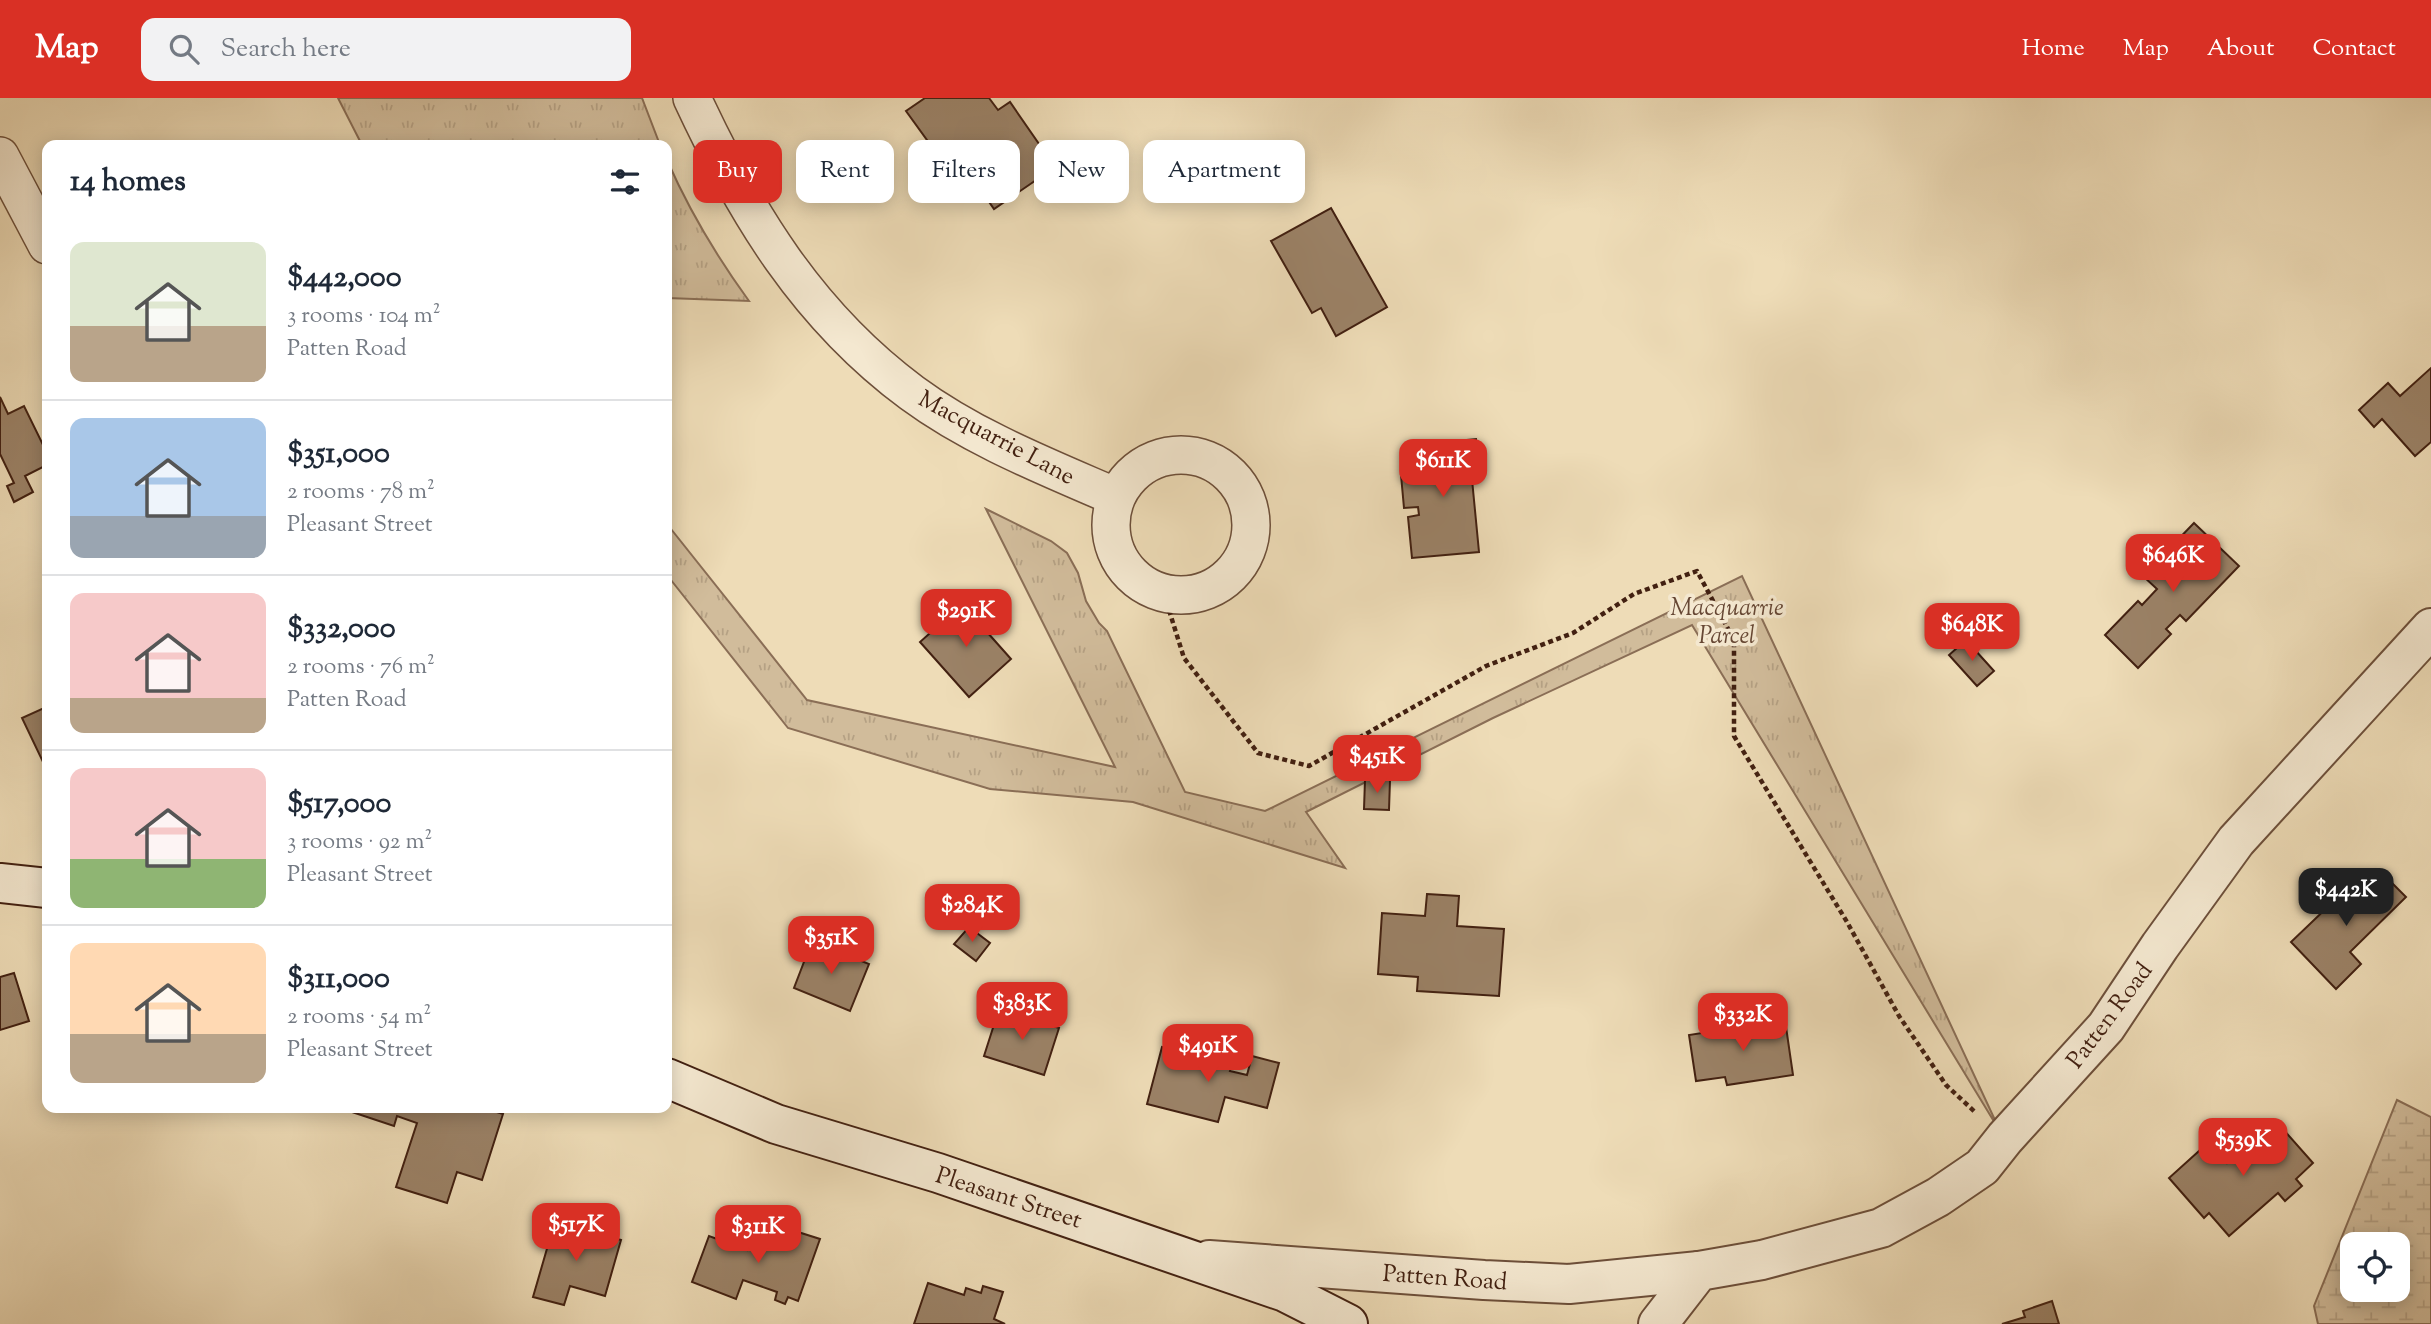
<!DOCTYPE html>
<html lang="en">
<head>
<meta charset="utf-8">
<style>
  :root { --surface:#fff; --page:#f2f2f3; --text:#1f2937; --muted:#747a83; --line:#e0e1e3; --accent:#d93025 }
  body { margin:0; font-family:"Sorts Mill Goudy",serif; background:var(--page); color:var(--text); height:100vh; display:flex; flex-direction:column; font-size:26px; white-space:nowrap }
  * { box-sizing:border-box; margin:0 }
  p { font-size:23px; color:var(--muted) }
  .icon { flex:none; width:38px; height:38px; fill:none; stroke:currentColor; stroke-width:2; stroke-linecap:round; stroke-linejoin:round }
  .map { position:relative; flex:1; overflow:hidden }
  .panel { position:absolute; left:42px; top:42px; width:630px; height:973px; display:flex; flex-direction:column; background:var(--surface); border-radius:14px; box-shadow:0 4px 18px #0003 }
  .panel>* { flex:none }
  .hud { position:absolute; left:693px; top:42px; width:665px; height:63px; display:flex; gap:14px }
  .buttons { position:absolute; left:2340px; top:1134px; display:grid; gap:14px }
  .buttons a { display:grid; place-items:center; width:70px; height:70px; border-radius:14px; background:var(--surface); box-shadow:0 4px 18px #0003; font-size:35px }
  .price { position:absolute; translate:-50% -60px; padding:0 16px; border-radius:14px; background:var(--accent); color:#fff; font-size:23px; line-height:46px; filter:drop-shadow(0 2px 4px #0008) }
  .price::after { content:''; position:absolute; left:50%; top:42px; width:21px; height:16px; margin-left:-10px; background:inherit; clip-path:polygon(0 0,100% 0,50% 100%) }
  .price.current { background:#222; color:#fff }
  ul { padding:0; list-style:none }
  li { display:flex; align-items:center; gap:21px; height:175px; padding:0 28px }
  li+li { border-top:2px solid var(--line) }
  li span { display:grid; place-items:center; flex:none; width:196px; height:140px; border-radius:14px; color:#555 }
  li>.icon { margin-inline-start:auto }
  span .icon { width:84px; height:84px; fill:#fffc; stroke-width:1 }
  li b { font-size:30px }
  h2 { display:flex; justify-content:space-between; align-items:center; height:84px; padding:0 28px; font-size:30px }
  .pill { padding:0 24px; border-radius:14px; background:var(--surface); box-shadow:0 4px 18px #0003; font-size:24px; line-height:63px }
  .pill.current { background:var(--accent); color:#fff }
  header { display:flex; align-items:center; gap:42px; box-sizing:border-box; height:98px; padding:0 35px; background:var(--accent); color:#fff }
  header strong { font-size:33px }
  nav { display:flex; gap:38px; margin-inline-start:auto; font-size:24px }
  .search { width:490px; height:63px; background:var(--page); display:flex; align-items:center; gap:18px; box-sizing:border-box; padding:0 24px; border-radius:14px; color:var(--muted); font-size:26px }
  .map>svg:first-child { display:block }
  .grass { fill:url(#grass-tufts); stroke:#8a6e56; stroke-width:2 }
  .wetland { fill:url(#wetland-marsh); stroke:#8a6e56; stroke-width:2; fill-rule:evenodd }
  .building { fill:#9b8267; stroke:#422011; stroke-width:2 }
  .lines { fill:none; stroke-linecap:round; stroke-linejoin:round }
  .minor-casing { stroke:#6d4f3a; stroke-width:40 }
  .tertiary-casing { stroke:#6d4f3a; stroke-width:42 }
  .secondary-casing { stroke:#422011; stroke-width:42 }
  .path { stroke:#422011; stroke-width:4.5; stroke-dasharray:5 3.5; stroke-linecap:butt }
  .minor { stroke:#f4e8d0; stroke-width:37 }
  .tertiary { stroke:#f4e8d0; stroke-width:38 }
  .secondary { stroke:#f4e8d0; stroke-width:38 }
  .labels { text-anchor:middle; stroke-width:7; stroke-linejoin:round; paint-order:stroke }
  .street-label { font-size:24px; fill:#422011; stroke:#f4e8d0 }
  .park-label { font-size:24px; font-style:italic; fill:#664734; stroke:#f4e8d0 }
</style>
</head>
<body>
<header>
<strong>Map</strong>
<div class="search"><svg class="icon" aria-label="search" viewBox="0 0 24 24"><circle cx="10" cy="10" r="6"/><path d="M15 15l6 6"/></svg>Search here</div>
<nav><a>Home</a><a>Map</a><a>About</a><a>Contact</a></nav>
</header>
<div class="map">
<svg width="2431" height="1226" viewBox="0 0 2431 1226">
  <defs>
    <pattern id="grass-tufts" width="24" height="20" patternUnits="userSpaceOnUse" patternTransform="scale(1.75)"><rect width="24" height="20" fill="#d1bc9b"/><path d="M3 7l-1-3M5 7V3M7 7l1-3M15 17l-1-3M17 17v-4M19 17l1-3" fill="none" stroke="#b5a184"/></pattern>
    <pattern id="wetland-marsh" width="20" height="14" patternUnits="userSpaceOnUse" patternTransform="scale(1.75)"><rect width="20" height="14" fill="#d1bc9b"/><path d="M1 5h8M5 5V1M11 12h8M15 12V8" fill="none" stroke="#b5a184"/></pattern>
  </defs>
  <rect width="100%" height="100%" fill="#eedcb7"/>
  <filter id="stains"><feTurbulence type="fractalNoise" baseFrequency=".00286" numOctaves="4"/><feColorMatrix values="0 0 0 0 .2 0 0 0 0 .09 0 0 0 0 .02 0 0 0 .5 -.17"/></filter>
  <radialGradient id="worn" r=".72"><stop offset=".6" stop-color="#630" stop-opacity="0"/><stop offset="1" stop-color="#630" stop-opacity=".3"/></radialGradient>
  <g class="grass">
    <polygon points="338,0 642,0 660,47 362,47"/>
    <path d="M 667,62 C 689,112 717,159 749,203 L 667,200 Z"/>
    <polygon points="986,411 1051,443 1067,455 1078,475 1086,503 1099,525 1107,533 1185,694 1265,713 1742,478 2001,1035 1692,527 1493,620 1306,714 1345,770 1133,704 990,691 788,630 667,477 667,426 807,602 1115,669"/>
  </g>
  <path class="wetland" d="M 2397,1002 L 2431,1019 L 2431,1226 L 2318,1226 L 2314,1208 ZM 2352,1146 L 2398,1146 L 2398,1192 L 2352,1192 Z"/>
  <g class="building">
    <polygon points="925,0 989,0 998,12 1010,4 1055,69 994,111 948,44 935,53 906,13"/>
    <polygon points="1331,110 1387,209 1336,238 1321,210 1312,215 1271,143"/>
    <polygon points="2431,270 2431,344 2415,358 2382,321 2374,329 2359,312 2388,285 2400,298"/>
    <polygon points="0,299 8,316 24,308 47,355 47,367 25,378 33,394 14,404 7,388 14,385 0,356"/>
    <polygon points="1476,341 1479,371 1471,371 1479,454 1412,460 1408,419 1419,417 1418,409 1404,410 1401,377 1418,375 1415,347"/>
    <polygon points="2194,425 2239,468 2186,523 2180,517 2166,531 2171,536 2138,570 2105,537 2138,503 2142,507 2157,491 2143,478"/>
    <polygon points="967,502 984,521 979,525 1011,561 969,599 920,544"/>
    <polygon points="1966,542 1994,573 1977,588 1949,557"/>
    <polygon points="44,610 47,617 47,662 43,664 22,620"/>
    <polygon points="1365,682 1390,682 1389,712 1364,711"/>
    <polygon points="2384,777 2406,799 2350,854 2361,866 2336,891 2291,844 2357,781 2368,792"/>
    <polygon points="1427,796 1459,798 1457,828 1504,831 1499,898 1417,893 1418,879 1378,876 1382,815 1425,818"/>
    <polygon points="969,829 990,845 976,863 954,846"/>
    <polygon points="812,843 869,866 850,913 794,890"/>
    <polygon points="14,875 29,923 0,932 0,879"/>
    <polygon points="999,911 1059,930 1044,977 984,958"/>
    <polygon points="1785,922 1793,977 1727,987 1725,979 1696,983 1689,937"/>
    <polygon points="1162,949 1232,968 1230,973 1247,977 1252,958 1279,965 1267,1010 1225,999 1218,1024 1147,1006"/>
    <polygon points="340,1010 484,1010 503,1016 482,1082 457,1074 447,1105 396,1089 417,1025 397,1018 394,1028"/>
    <polygon points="2275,1022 2313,1065 2296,1081 2302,1088 2285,1103 2278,1095 2229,1138 2209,1115 2204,1120 2169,1080 2209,1044 2227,1065"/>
    <polygon points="555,1123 621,1142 605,1198 570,1188 564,1207 533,1199"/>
    <polygon points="755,1132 780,1142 783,1135 795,1139 798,1134 820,1141 798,1203 788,1199 785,1206 775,1202 777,1194 743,1182 736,1201 692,1184 709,1138 747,1152"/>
    <polygon points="928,1185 964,1197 966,1190 981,1195 983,1188 1003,1194 994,1221 1005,1226 914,1226"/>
    <polygon points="2052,1203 2059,1226 2002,1226 2025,1219 2023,1213"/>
  </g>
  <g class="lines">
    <g class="minor-casing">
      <g id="minor">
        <path d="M 692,0 C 746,116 808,218 912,295 C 973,340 1047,369 1116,399"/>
        <polyline points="0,58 47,147"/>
        <circle cx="1181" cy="427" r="70"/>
      </g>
    </g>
    <g class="tertiary-casing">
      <g id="tertiary">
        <polyline points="1209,1162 1484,1182 1569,1186 1699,1173"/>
        <polyline points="1658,1226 1699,1173 1762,1162 1881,1130 1938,1099 1982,1069 2005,1040 2106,929 2160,848 2236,743 2431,530"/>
      </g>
    </g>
    <g class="secondary-casing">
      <g id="secondary">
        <polyline points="0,785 47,790"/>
        <polyline points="667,980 776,1026 938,1075 1285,1194 1348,1226"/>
      </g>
    </g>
    <polyline class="path" points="1164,496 1184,560 1258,655 1309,668 1486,568 1573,535 1634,496 1697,473 1734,542 1734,638 1847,824 1899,918 1946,987 1975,1014"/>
    <use href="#minor" class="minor"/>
    <use href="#tertiary" class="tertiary"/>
    <use href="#secondary" class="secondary"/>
  </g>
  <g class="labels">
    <g class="street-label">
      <text transform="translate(997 339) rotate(28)" y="8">Macquarrie Lane</text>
      <text transform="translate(2109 917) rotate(-53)" y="8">Patten Road</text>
      <text transform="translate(1009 1099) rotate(18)" y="8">Pleasant Street</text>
      <text transform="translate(1445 1179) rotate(4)" y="8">Patten Road</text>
    </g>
    <g class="park-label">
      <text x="1727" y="517">Macquarrie<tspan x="1727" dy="28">Parcel</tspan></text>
    </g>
  </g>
  <rect width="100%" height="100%" filter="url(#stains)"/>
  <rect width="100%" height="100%" fill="url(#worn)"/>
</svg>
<div class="buttons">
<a><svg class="icon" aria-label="locate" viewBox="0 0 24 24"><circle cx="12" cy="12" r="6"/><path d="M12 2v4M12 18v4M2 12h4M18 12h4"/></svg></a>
</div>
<b class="price" style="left:1443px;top:401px">$611K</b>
<b class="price" style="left:2173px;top:496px">$646K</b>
<b class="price" style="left:966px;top:551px">$291K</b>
<b class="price" style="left:1972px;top:565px">$648K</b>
<b class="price" style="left:1377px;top:697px">$451K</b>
<b class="price current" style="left:2346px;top:830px">$442K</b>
<b class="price" style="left:972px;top:846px">$284K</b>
<b class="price" style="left:831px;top:878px">$351K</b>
<b class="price" style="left:1022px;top:944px">$383K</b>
<b class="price" style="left:1743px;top:955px">$332K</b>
<b class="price" style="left:1208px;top:986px">$491K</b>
<b class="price" style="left:2243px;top:1080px">$539K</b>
<b class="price" style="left:576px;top:1165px">$517K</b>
<b class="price" style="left:758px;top:1167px">$311K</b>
<div class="hud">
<a class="pill current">Buy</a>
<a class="pill">Rent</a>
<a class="pill">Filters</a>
<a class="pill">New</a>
<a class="pill">Apartment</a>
</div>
<section class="panel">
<h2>14 homes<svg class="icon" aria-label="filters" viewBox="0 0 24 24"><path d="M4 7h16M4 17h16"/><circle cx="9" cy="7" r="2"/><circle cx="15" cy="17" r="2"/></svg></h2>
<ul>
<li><span style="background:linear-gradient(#dfe7d0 60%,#b9a48a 0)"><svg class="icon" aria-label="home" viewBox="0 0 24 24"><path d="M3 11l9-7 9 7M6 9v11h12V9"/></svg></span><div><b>$442,000</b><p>3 rooms · 104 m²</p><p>Patten Road</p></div></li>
<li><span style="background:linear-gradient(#a9c7e8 70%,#9aa5b1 0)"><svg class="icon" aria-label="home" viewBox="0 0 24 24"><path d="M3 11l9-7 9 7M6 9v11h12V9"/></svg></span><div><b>$351,000</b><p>2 rooms · 78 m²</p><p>Pleasant Street</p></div></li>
<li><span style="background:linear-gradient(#f6c9c9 75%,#b9a48a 0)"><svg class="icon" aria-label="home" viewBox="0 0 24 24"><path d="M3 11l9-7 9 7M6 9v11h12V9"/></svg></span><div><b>$332,000</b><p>2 rooms · 76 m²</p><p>Patten Road</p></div></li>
<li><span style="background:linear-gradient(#f6c9c9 65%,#8fb573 0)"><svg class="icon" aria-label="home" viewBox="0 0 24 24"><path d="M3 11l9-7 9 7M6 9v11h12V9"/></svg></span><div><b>$517,000</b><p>3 rooms · 92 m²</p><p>Pleasant Street</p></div></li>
<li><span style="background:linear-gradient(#ffd9b3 65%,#b9a48a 0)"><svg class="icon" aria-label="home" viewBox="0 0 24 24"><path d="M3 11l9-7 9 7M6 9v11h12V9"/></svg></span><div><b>$311,000</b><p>2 rooms · 54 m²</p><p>Pleasant Street</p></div></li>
</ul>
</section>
</div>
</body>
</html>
